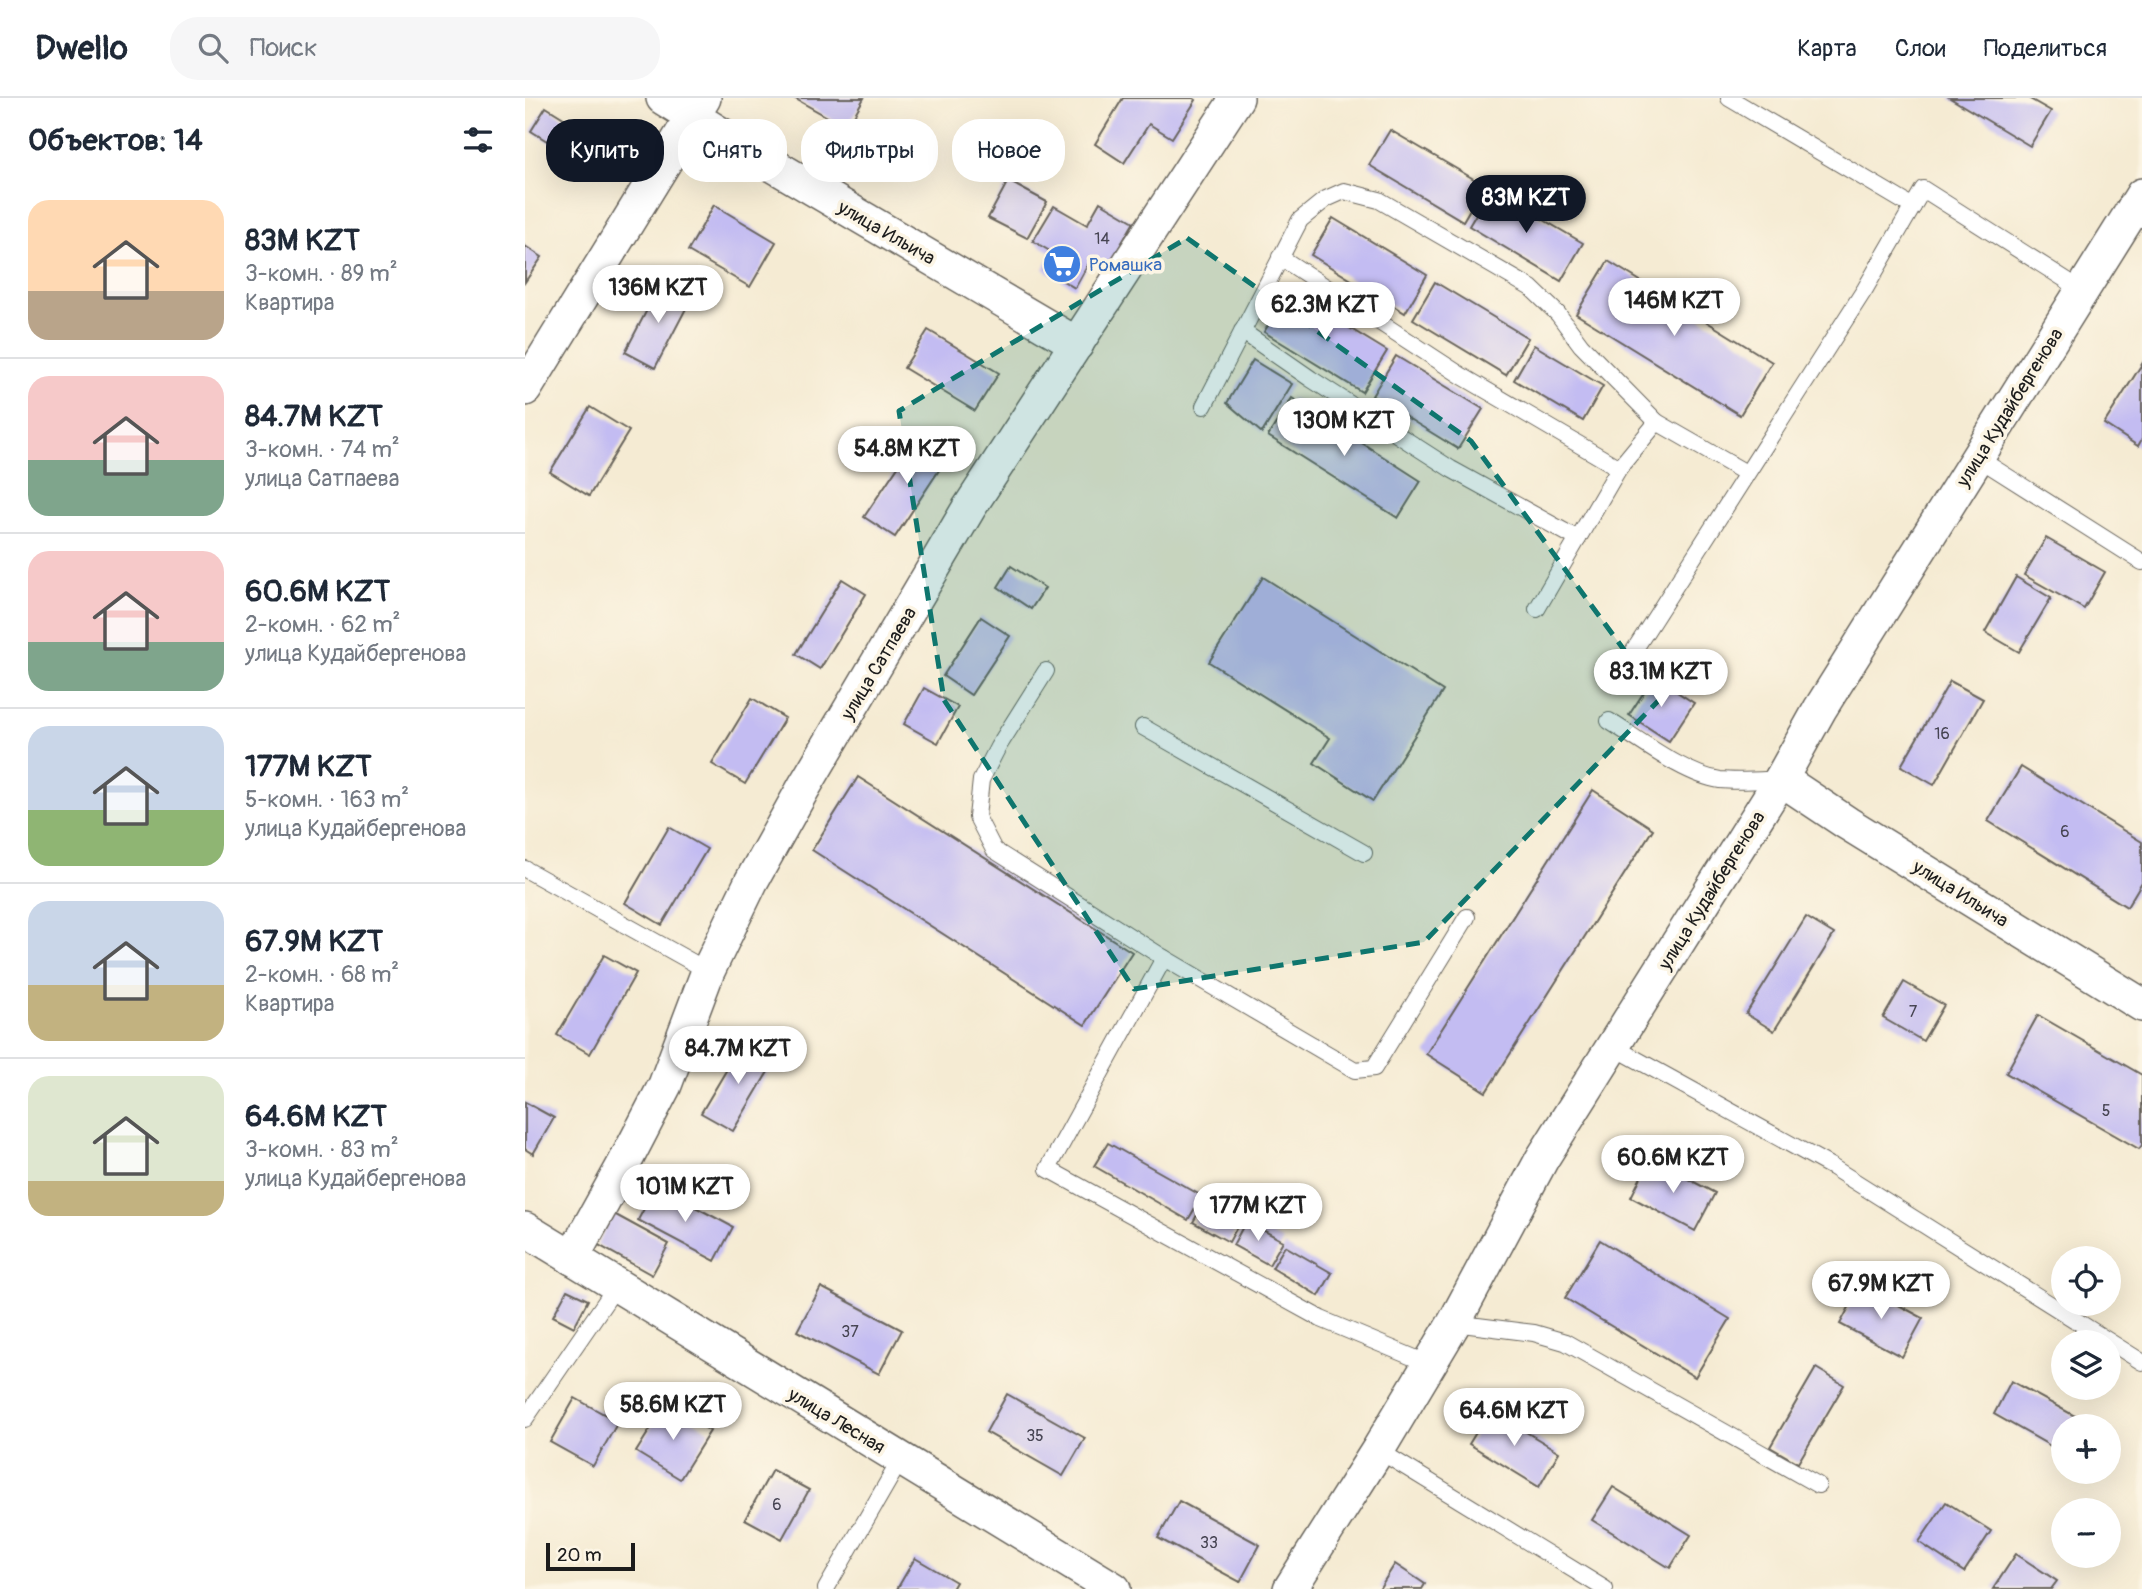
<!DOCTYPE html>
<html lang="ru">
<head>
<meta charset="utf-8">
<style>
  :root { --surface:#fff; --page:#f6f6f7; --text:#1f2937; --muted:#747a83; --line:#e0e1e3; --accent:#111827 }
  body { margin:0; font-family:Pangolin,sans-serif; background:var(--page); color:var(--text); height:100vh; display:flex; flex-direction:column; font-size:26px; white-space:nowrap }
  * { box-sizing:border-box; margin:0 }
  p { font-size:23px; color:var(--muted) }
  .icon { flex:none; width:38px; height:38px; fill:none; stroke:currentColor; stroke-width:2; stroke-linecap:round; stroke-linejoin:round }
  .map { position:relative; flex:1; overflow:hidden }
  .sheet { display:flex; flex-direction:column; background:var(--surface); width:525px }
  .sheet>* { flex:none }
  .top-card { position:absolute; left:21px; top:21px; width:665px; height:63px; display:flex; gap:14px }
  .controls { position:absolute; left:1526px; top:1148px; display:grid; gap:14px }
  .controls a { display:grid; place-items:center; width:70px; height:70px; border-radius:50%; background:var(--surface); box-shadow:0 7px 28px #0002; font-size:35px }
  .scale { position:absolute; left:21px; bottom:18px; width:89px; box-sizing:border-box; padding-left:7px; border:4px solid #1c1c1c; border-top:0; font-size:19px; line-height:24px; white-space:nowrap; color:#1c1c1c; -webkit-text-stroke:5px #fcf5e5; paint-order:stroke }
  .price { position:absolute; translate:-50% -60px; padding:0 16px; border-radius:24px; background:#fff; color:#222; font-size:23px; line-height:46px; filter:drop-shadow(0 2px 4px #0008) }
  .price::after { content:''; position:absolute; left:50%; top:42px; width:21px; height:16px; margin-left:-10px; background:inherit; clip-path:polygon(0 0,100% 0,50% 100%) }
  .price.current { background:var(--accent); color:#fff }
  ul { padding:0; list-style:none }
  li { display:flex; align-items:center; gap:21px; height:175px; padding:0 28px }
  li+li { border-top:2px solid var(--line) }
  li span { display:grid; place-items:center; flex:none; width:196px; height:140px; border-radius:21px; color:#555 }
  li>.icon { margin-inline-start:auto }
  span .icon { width:84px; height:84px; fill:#fffc; stroke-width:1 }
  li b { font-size:30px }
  h2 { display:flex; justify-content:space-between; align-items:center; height:84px; padding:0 28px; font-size:30px }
  .chip { padding:0 24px; border-radius:28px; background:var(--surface); box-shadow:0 7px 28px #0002; font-size:24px; line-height:63px }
  .chip.current { background:var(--accent); color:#fff }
  header { display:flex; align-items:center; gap:42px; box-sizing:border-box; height:98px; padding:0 35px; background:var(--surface); border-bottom:2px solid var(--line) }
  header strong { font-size:33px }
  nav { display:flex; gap:38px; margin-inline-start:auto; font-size:24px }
  .search { width:490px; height:63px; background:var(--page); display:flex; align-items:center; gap:18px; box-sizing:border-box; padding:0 24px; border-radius:28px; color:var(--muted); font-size:26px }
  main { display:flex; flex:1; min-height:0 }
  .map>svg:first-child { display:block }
  .building { fill:#c3bcf2 }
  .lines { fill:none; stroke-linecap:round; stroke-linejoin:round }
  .lane-casing { stroke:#68645c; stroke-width:18 }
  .street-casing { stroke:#68645c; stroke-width:36 }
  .lane { stroke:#fff; stroke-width:16 }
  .street { stroke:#fff; stroke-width:33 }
  .marked { fill:#0f766e; fill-opacity:0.2; stroke:#0f766e; stroke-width:5; stroke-dasharray:14 9; stroke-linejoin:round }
  .labels { text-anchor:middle; stroke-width:7; stroke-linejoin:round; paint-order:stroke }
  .number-label { font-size:16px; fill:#464452 }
  .street-label { font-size:19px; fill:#1c1c1c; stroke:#fcf5e5 }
  .shop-label { font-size:19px; fill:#366cbe; stroke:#fcf5e5; text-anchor:start }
</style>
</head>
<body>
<header>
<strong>Dwello</strong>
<div class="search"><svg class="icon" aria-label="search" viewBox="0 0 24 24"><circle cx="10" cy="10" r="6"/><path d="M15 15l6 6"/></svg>Поиск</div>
<nav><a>Карта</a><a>Слои</a><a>Поделиться</a></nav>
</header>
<main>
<section class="sheet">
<h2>Объектов: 14<svg class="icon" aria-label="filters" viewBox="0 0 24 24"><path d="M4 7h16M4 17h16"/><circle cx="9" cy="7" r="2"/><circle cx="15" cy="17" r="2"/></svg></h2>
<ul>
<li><span style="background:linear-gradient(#ffd9b3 65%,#b9a48a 0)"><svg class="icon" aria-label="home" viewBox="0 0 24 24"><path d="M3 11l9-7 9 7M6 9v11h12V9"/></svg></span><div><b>83M KZT</b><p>3-комн. · 89 m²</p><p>Квартира</p></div></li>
<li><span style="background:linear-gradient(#f6c9c9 60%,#7fa58c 0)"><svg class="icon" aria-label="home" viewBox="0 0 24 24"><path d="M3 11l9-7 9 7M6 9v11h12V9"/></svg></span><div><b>84.7M KZT</b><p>3-комн. · 74 m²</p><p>улица Сатпаева</p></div></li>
<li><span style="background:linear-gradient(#f6c9c9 65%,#7fa58c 0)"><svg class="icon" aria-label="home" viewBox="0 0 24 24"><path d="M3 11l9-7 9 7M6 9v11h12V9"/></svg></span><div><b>60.6M KZT</b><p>2-комн. · 62 m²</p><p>улица Кудайбергенова</p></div></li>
<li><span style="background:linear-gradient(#c9d6e8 60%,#8fb573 0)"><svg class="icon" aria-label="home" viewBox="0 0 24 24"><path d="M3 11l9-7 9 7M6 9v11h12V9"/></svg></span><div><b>177M KZT</b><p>5-комн. · 163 m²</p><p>улица Кудайбергенова</p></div></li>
<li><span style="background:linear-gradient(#c9d6e8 60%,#c2b280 0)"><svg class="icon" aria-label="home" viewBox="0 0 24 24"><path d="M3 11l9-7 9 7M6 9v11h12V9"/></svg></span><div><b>67.9M KZT</b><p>2-комн. · 68 m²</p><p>Квартира</p></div></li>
<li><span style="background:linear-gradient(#dfe7d0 75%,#c2b280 0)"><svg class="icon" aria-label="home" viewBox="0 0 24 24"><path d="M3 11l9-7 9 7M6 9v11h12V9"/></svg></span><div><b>64.6M KZT</b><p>3-комн. · 83 m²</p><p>улица Кудайбергенова</p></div></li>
</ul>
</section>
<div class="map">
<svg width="1617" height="1491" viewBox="0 0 1617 1491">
  <rect width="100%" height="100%" fill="#fcf5e5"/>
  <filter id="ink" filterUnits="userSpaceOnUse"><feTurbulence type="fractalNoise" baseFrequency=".0143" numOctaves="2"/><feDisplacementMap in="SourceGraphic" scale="14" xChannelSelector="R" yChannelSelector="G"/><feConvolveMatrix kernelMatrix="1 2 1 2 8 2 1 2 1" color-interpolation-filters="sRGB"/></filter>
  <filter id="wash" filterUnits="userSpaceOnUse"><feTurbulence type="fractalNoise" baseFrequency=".00686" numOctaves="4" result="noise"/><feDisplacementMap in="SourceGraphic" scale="28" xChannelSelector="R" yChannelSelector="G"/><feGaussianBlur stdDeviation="1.57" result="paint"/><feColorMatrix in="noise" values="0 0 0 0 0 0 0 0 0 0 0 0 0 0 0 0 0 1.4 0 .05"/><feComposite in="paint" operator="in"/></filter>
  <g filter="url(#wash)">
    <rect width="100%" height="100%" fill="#f5ebd3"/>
    <g id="blocks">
      <g class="building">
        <polygon points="269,0 339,0 322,30"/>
        <polygon points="598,0 668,0 671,2 647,40 624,26 599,65 570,46"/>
        <polygon points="1425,0 1503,0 1526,13 1505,48"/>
        <polygon points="21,9 82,47 67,71 6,33"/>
        <polygon points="865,32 959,87 938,123 844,67"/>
        <polygon points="483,83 522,104 502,140 463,120"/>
        <polygon points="966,91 1058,145 1036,183 944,128"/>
        <polygon points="575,104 609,124 581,172 565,163 550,190 518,171 528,155 508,143 529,108 562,127"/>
        <polygon points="189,107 251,144 225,189 163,153"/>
        <polygon points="808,120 902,177 880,215 786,157"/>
        <polygon points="0,148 17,159 0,184"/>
        <polygon points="1083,163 1247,264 1215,317 1051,216"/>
        <polygon points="910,184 1003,240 981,277 888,221"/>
        <polygon points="136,185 166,201 130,270 100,254"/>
        <polygon points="764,193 862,253 837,294 739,234"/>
        <polygon points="403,232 474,275 450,313 379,270"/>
        <polygon points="1009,247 1078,288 1058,323 989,282"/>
        <polygon points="871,258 958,311 933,351 847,298"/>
        <polygon points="728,262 767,286 737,335 702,305"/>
        <polygon points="1617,266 1617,341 1613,348 1579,326"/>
        <polygon points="767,300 896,383 873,420 743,338"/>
        <polygon points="65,309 104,333 64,398 25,374"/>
        <polygon points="394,337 424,357 370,439 339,419"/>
        <polygon points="1521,440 1580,474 1559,511 1499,477"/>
        <polygon points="486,468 520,490 506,511 473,489"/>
        <polygon points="738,479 918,593 848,703 789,665 805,640 684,564"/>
        <polygon points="1491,479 1526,500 1494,554 1460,534"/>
        <polygon points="317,481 341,496 295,571 271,556"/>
        <polygon points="456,519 485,538 446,597 418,578"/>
        <polygon points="1129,579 1169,605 1144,643 1104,617"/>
        <polygon points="1425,583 1458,601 1409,687 1376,668"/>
        <polygon points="399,590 433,609 413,645 379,626"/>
        <polygon points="227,600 260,620 220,686 187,666"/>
        <polygon points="1496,669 1617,744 1617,784 1602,809 1463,723"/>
        <polygon points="333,679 607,854 560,927 287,752"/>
        <polygon points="1068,692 1128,731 961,994 901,956"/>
        <polygon points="144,729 182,751 137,827 100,805"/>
        <polygon points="1281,819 1309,836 1249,933 1221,916"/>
        <polygon points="79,857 111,875 65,956 32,937"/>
        <polygon points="1379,884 1419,907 1398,943 1358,920"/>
        <polygon points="1513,917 1617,977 1617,1047 1614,1051 1481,975"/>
        <polygon points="218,944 250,962 208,1033 176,1015"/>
        <polygon points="0,1004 29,1020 8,1056 0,1051"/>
        <polygon points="583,1045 677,1098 663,1122 569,1068"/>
        <polygon points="1125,1061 1190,1095 1170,1133 1106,1099"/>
        <polygon points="131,1088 208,1129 190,1163 113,1122"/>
        <polygon points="682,1100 717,1120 704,1144 668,1124"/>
        <polygon points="89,1116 144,1146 127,1177 72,1146"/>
        <polygon points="721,1123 758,1143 744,1167 708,1147"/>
        <polygon points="1075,1142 1205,1221 1170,1279 1040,1200"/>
        <polygon points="760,1148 807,1175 794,1198 747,1170"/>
        <polygon points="1336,1187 1398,1220 1377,1259 1315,1226"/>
        <polygon points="296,1189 377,1232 354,1276 272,1233"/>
        <polygon points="42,1192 63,1202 49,1229 28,1218"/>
        <polygon points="1291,1270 1319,1287 1273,1365 1245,1349"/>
        <polygon points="1486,1283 1568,1328 1538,1328 1538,1355 1469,1316"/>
        <polygon points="482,1296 560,1340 538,1378 461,1334"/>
        <polygon points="50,1300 93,1324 68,1368 25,1344"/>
        <polygon points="141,1306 185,1333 155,1381 111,1354"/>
        <polygon points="965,1312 1034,1354 1014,1389 944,1346"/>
        <polygon points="247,1372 284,1392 257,1441 220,1421"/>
        <polygon points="1088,1389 1166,1437 1145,1470 1067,1422"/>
        <polygon points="654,1403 735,1447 715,1484 633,1440"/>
        <polygon points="1421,1404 1466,1433 1439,1474 1394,1444"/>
        <polygon points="1491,1456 1532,1483 1526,1491 1468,1491"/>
        <polygon points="390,1460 431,1484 427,1491 372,1491"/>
        <polygon points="870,1466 900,1486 897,1491 854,1491"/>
      </g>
    </g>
  </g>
  <g filter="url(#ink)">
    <use href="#blocks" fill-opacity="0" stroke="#68645c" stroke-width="2"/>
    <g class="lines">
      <g class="lane-casing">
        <g id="lane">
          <polyline points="1204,0 1388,109"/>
          <polyline points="755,159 937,278 1094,370 1012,511"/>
          <polyline points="717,233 786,281 926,371 1053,441"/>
          <polyline points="679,308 775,122 801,101 819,93 854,102 1006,190 1033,216 1056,247 1132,324 1221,375"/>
          <polyline points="1453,360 1617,464"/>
          <polyline points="1094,370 1132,324"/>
          <polyline points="1101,565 1340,191 1398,91 1557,192"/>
          <polyline points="521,573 473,649 456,682 452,719 469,752 639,860 830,972 849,970 942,819"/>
          <path d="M 1084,623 C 1115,642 1160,677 1195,682 C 1215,684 1236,682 1256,681"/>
          <polyline points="618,629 839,755"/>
          <polyline points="0,771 183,873"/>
          <polyline points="639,860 523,1071 796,1221 904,1266"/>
          <polyline points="1087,948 1307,1069 1617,1264"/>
          <polyline points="929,1225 1009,1235 1040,1244 1293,1387"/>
          <polyline points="0,1321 92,1187"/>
          <polyline points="853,1352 1080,1491"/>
          <polyline points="301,1491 376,1361"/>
        </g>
      </g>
      <g class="street-casing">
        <g id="street">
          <polyline points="138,0 202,40 552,246"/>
          <polyline points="0,291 179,0"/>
          <polyline points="1256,681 1322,725 1617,907"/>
          <polyline points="0,1131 589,1491"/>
          <polyline points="47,1160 98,1068 140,987 183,873 226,784 279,689 444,410 712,0"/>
          <polyline points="765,1491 853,1352 929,1225 1017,1061 1256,681 1295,611 1617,97"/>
        </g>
      </g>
      <use href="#lane" class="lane"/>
      <use href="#street" class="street"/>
    </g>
  </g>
  <path class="marked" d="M 662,140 L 946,343 L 1135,601 L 899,844 L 609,891 L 419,602 L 374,313 Z"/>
  <defs>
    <g id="supermarket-disc" transform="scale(2.0125)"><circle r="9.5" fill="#3f7fe0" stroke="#fcf5e5"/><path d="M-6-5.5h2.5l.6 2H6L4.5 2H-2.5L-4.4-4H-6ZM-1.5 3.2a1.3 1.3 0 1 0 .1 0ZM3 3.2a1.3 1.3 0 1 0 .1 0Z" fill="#fff"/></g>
  </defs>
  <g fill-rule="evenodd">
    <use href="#supermarket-disc" x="537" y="166"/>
  </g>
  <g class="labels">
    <g class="number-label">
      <text x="577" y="146">14</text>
      <text x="1417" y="641">16</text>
      <text x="1540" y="739">6</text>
      <text x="1388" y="919">7</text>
      <text x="1581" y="1018">5</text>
      <text x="325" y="1239">37</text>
      <text x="510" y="1343">35</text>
      <text x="252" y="1412">6</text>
      <text x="684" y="1450">33</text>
    </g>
    <g class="street-label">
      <text transform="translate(362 134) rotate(30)" y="7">улица Ильича</text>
      <text transform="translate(1484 309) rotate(-58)" y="7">улица Кудайбергенова</text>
      <text transform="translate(353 565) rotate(-59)" y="7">улица Сатпаева</text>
      <text transform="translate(1186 792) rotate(-58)" y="7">улица Кудайбергенова</text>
      <text transform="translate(1436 795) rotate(32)" y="7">улица Ильича</text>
      <text transform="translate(312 1322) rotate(31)" y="7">улица Лесная</text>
    </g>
    <g class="shop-label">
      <text x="564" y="173">Ромашка</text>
    </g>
  </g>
</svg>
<div class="controls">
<a><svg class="icon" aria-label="locate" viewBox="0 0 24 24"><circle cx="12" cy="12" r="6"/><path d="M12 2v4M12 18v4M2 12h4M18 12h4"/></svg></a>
<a><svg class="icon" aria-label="layers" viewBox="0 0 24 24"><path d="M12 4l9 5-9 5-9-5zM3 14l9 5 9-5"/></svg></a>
<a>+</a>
<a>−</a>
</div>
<div class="scale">20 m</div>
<b class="price current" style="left:1001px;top:137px">83M KZT</b>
<b class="price" style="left:133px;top:227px">136M KZT</b>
<b class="price" style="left:1149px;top:240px">146M KZT</b>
<b class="price" style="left:800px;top:244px">62.3M KZT</b>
<b class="price" style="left:819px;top:360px">130M KZT</b>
<b class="price" style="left:382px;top:388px">54.8M KZT</b>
<b class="price" style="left:1136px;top:611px">83.1M KZT</b>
<b class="price" style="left:213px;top:988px">84.7M KZT</b>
<b class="price" style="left:1148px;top:1097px">60.6M KZT</b>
<b class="price" style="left:160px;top:1126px">101M KZT</b>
<b class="price" style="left:733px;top:1145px">177M KZT</b>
<b class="price" style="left:1356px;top:1223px">67.9M KZT</b>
<b class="price" style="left:148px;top:1344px">58.6M KZT</b>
<b class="price" style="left:989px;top:1350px">64.6M KZT</b>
<div class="top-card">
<a class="chip current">Купить</a>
<a class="chip">Снять</a>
<a class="chip">Фильтры</a>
<a class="chip">Новое</a>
</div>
</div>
</main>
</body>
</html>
